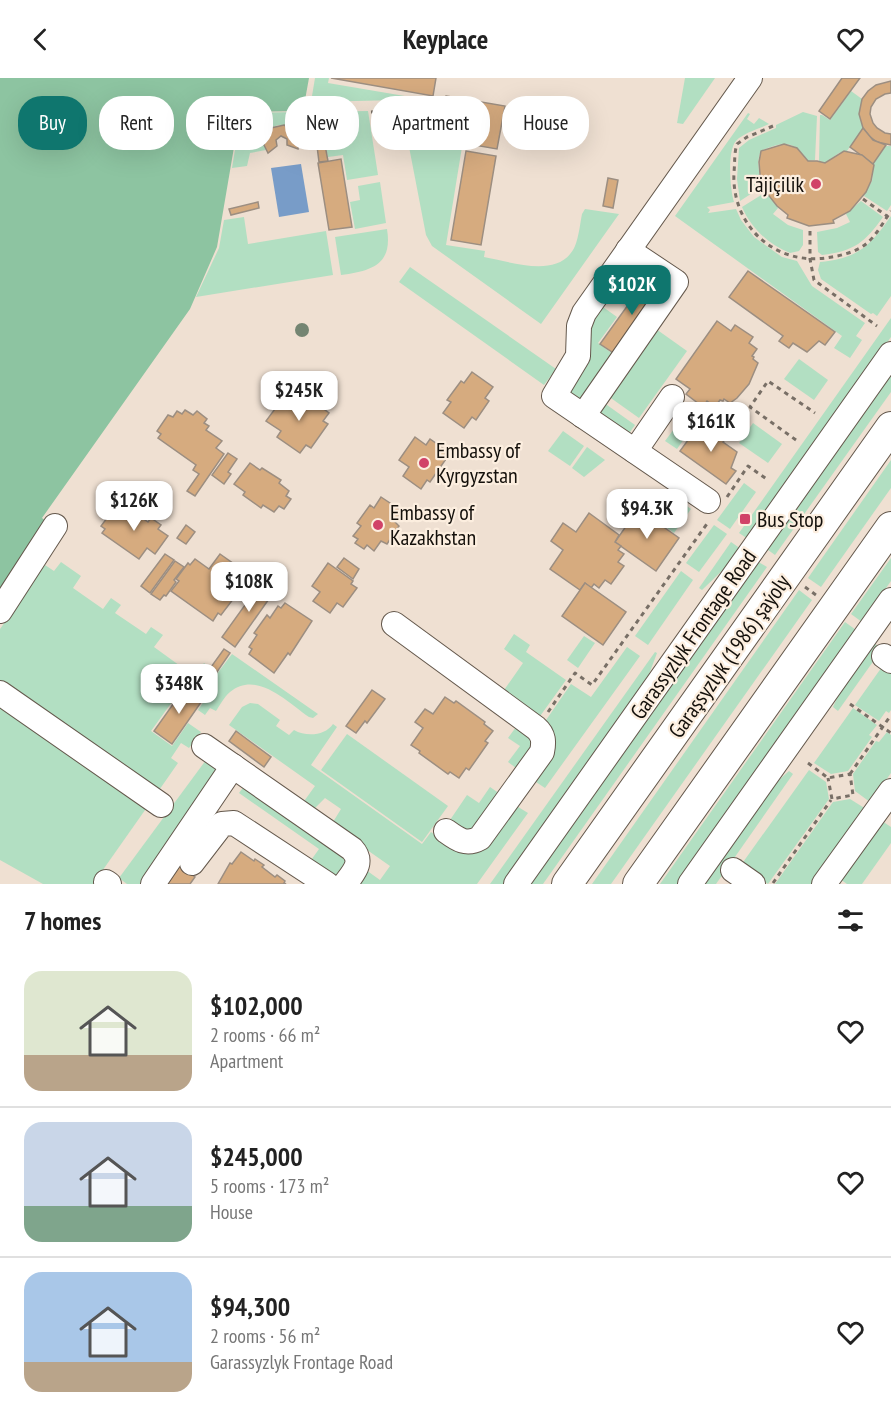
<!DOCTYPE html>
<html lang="en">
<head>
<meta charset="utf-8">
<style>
  :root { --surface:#fff; --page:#f2f2f2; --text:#222; --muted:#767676; --line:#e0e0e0; --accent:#0f766e }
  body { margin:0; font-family:"PT Sans Narrow",sans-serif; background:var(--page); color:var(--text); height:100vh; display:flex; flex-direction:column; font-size:22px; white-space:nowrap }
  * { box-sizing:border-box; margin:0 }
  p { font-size:20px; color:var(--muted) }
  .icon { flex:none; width:33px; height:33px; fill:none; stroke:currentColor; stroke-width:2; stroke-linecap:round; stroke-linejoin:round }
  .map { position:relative; height:806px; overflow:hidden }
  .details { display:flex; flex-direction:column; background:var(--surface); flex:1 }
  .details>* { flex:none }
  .banner { position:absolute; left:18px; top:18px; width:855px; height:54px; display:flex; gap:12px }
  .price { position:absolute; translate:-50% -51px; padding:0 14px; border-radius:12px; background:#fff; color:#222; font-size:20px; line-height:39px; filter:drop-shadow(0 2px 3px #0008) }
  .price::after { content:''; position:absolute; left:50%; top:36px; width:18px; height:14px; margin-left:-9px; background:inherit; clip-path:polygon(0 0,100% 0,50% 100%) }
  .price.on { background:var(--accent); color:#fff }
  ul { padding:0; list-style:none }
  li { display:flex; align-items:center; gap:18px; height:150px; padding:0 24px }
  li+li { border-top:2px solid var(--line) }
  li span { display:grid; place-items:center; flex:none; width:168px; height:120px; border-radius:18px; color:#555 }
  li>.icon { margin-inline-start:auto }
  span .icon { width:72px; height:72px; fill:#fffc; stroke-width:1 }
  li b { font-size:26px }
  h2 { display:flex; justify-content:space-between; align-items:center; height:72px; padding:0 24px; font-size:26px }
  .chip { padding:0 21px; border-radius:24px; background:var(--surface); box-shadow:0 6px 24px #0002; font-size:21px; line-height:54px }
  .chip.on { background:var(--accent); color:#fff }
  header { display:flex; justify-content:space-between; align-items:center; height:78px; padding:0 24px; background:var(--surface); font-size:27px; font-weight:800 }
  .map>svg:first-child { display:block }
  .green { fill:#b2dfc2 }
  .forest { fill:#8dc4a1 }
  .water { fill:#789cc8 }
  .building { fill:#d6ab7f; stroke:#9c8e81; stroke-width:1.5 }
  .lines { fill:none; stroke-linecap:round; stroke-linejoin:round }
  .minor-casing { stroke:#64584c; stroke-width:26 }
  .major-casing { stroke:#64584c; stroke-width:32 }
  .path { stroke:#786f66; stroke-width:3; stroke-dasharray:4.5 4.5; stroke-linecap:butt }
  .minor { stroke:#fff; stroke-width:24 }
  .major { stroke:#fff; stroke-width:30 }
  .tree { fill:#748572 }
  .poi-dot { fill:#d14268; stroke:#fceedf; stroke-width:2 }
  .labels { text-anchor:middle; stroke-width:4.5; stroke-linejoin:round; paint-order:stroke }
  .poi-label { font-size:22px; fill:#14100b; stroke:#fceedf; text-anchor:start }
  .street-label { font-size:22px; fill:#14100b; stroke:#fceedf }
</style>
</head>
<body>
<header><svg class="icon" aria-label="back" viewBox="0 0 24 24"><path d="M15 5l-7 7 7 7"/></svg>Keyplace<svg class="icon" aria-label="heart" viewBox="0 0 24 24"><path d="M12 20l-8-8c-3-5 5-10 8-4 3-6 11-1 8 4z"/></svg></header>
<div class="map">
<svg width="891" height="806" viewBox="0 0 891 806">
  <rect width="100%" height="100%" fill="#efe0d2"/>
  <g class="green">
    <path d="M 315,0 L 329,0 L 328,5 L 440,24 L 434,64 L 462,69 L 446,167 L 485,173 L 484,179 C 512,184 560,202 575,168 C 579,158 580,146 582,136 L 585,131 L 619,136 L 541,246 L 432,168 L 426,157 L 400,22 L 311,24 Z"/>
    <polygon points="685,0 715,0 683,46 677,45"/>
    <polygon points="851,13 862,21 859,36 863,50 847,73 839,75 825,85 819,83 820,37 822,37 830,42"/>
    <path d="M 368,33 L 378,97 L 347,102 L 343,77 L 328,79 L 325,65 L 302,69 L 296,53 C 280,39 259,51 266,72 L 250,75 L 247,88 L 232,90 L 241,35 Z"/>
    <path d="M 803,34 L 817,38 L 815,82 L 808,83 C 794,62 784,63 761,73 C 756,83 759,97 763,108 L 740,123 L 737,101 L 739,70 L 749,62 L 776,50 L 776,47 Z"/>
    <path d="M 748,35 L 750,36 L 747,41 L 754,46 L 759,40 L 769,46 C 759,51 743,55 736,63 C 727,73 730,112 734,124 L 707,129 L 710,132 L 708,135 L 736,131 L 741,142 L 754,159 L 782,179 L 797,183 L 812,208 L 865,245 L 856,258 L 862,262 L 850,280 L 834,270 L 842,258 L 675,138 Z"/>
    <polygon points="886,68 891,68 891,127 887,133 864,118 872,103 874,85"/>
    <polygon points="380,104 386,145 355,151 350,124 360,122 358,108"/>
    <path d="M 766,114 L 778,130 L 773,136 L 788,147 L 803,152 L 803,167 L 799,173 L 790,175 C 769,167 751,150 742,129 Z"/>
    <path d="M 861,123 L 883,139 C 865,164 855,173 822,177 L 818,174 L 817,154 L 837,150 L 850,144 L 846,136 Z"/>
    <path d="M 891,138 L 891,218 L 877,238 L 873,235 L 871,236 L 821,201 L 818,192 L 820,184 C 859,180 870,168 891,138 Z"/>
    <polygon points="244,139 248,166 326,153 333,197 196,219 219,170 224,142"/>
    <path d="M 387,151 C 393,187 371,193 341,197 L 335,159 Z"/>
    <polygon points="410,189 556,291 544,307 399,204"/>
    <polygon points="603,229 617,239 598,265 617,279 584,323 571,319 570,314 583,284 590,248"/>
    <polygon points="891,240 891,259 748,461 739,455"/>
    <polygon points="656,251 687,273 639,340 608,318"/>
    <polygon points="799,281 828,302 814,322 784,301"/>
    <polygon points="891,290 891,314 775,477 764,469"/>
    <polygon points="600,322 635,347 630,354 626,354 599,338"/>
    <polygon points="683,339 694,347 677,371 665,363"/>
    <polygon points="753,345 782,366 768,385 739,365"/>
    <polygon points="563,353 584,368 570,388 548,373"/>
    <polygon points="587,369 605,382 584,399 572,390"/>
    <polygon points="891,382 891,410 821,509 808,500"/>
    <polygon points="744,405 756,414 730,451 717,442"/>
    <polygon points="680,423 691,431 674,455 663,447"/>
    <polygon points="714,447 727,456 699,494 686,485"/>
    <polygon points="731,464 741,471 729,486 702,512 699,510"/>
    <polygon points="891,480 891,503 862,544 851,536"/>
    <polygon points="755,482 767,489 543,806 526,806"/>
    <path d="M 61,484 L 81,498 L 73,510 L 103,531 L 111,520 L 121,527 L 115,535 L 146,556 L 151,549 L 163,557 L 154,569 L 194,598 L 204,585 L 210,590 L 209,592 L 216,597 L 232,576 L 318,636 L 313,640 L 309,639 C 287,624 257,592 230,614 C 224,619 220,627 216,633 L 210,630 L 205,637 L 198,632 L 206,620 L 185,606 L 151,653 L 172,668 L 188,645 L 201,654 L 189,670 L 181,665 L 171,680 L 178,685 L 155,718 L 0,610 L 0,551 L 45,487 L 54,493 Z"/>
    <polygon points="681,493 693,502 648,567 635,558"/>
    <polygon points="799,512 812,522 611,806 592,806"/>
    <polygon points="845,544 856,552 677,806 660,806"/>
    <polygon points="514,556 530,567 526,574 566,602 538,641 502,615 523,585 504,571"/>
    <polygon points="584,558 595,565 578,590 567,582"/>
    <polygon points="871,563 882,571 838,633 833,629 843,607"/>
    <polygon points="627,569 640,578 545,710 533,702 544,645 571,606 591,619"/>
    <polygon points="655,574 657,575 648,599 638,617 504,806 490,806"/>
    <polygon points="884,586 891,591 891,632 889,635 886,633 879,643 855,627"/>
    <polygon points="0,621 150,725 93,806 43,806 0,782"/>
    <path d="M 250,625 L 258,626 L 280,642 L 276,648 L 289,657 L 294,652 C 306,659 325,658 333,646 L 337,649 L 311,687 L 422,766 L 431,754 L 448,766 L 515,727 L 528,735 L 477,806 L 356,806 L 366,792 L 380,802 L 390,788 L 333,748 L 333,744 L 341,731 L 325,720 L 314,731 L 302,726 L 315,708 L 229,647 L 242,629 Z"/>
    <polygon points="853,630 877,647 869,657 872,659 848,693 831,696 814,685"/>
    <polygon points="519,645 536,659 520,693 508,684 520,668 508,660"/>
    <polygon points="887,654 891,657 891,695 870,724 855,713 853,696 876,663 879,664"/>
    <polygon points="347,656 448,728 422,764 321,692"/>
    <polygon points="206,682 220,689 141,806 127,806 119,800"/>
    <polygon points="809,692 826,704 829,721 768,806 741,787"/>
    <polygon points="789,693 793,696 716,806 699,806 762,717"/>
    <polygon points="245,707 347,781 343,796 333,800 309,785 319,771 239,715"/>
    <polygon points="490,709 503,718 468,755 448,745 467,717 479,725"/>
    <polygon points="850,721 866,731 813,806 775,806 833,724"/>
    <polygon points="882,743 891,749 891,765 862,806 847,806 840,801"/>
  </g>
  <polygon class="forest" points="0,0 309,0 303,33 240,34 217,169 190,231 42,440 46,443 0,516"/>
  <polygon class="water" points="301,86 309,134 279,139 271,90"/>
  <g class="building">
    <polygon points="331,0 436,0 433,18"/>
    <polygon points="842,0 860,0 830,41 819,33"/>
    <polygon points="891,3 891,15 885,16 876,21 871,29 870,36 873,45 877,50 885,55 891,56 891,67 877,64 869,58 863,50 859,36 862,21 868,13 876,7"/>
    <polygon points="446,18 505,28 497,71 439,61"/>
    <polygon points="284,47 296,54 299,62 298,71 287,67 287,61 281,58 276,62 277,68 268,75 264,67 266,58 271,50"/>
    <polygon points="863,50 873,62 886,67 873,86 850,69"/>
    <polygon points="784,66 797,70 808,83 817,83 825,85 844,73 862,77 874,87 871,103 866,114 850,133 833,142 834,145 809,148 787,140 788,137 777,128 766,114 760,96 759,84 761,73"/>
    <polygon points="325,67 328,83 319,84 317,68"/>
    <polygon points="466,73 496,78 481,167 451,162"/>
    <polygon points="341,81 352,149 329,152 318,85"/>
    <polygon points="608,100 618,102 613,130 603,128"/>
    <polygon points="258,124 259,130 231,137 229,131"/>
    <polygon points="748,193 835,254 825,267 819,263 807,274 793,265 789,270 779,263 783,258 729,219"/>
    <polygon points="648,199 663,210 615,276 600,266"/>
    <polygon points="717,243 731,253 735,247 753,259 749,265 757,271 752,278 754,279 753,281 758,285 749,306 737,320 730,325 724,321 723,323 720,322 715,329 707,323 703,329 686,316 690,311 676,301"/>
    <polygon points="472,294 493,309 485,320 489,323 476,342 472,339 464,350 443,335 451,324 447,322 461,303 464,305"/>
    <polygon points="286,316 300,326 306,318 329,335 323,343 328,346 311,370 306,367 300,375 277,359 281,353 266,343"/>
    <polygon points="185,332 193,337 197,333 207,341 204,345 209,348 206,352 222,363 216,370 224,376 195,418 187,413 199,396 193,392 196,387 158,360 161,356 157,353 168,337 173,339 177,333 182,336"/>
    <polygon points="699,347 713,357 717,352 727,359 723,364 737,374 731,390 736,393 726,406 680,373"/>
    <polygon points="415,359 426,367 430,361 447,373 443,379 446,381 430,404 427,402 421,411 403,398 409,389 399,382"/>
    <polygon points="228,375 237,381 228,394 231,396 224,406 212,397"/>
    <polygon points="250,385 260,392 262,390 281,402 279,405 289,413 286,418 291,421 284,431 279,428 274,434 263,427 261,430 243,417 245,414 234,406"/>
    <polygon points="381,419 402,433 395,444 399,448 387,466 381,463 374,473 367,467 364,471 355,465 358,461 353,458 361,448 357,445 370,427 374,430"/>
    <polygon points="153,425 166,434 162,440 149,431"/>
    <polygon points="116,428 126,435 129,431 148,444 151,440 161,447 158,451 168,458 155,476 147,470 139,481 102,455 105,451 101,448"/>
    <polygon points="638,431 679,460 656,493 615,464"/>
    <polygon points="589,435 619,457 615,464 621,468 618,472 624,476 618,484 624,488 611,506 605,502 599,510 594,506 591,510 585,505 580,512 550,491 563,472 551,463 563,445 576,454"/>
    <polygon points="186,447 195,454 186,466 177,460"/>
    <polygon points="165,476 174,482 150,515 141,508"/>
    <polygon points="220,476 234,486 223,501 236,510 231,518 234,520 221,537 218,535 213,543 171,513 179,503 176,501 188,485 190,487 195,481 209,491"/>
    <polygon points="344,480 359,491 353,501 337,489"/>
    <polygon points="175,483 184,489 174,502 176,504 166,518 164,517 160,522 151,516"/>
    <polygon points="328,485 353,503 351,506 357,510 343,529 337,525 330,535 313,523 320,514 312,508"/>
    <polygon points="263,502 276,511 235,569 222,559"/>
    <polygon points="585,505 626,534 603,567 562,538"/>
    <polygon points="285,525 312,543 290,577 288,575 274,595 249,576 252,571 249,569 257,557 254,555 267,537 270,540 278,528 281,530"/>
    <polygon points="224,571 230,575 217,594 211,589"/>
    <polygon points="186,608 204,620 172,666 154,653"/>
    <polygon points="372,612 385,621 367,645 365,643 356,655 346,648"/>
    <polygon points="445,619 454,625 456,623 485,644 484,646 493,653 485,663 488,665 469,692 466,690 459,700 450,694 448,696 419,675 420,673 411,667 423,650 415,644 425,631 433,636"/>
    <polygon points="236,653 271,679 264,689 229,663"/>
    <polygon points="241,774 254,783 255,781 264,787 262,789 275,799 277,797 285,803 284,805 286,806 218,806 230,785 232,786"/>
    <polygon points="178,787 195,799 190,806 164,806"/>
  </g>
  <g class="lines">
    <g class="minor-casing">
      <g id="minor">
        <polyline points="583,338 676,204 628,172"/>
        <polyline points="635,373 672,319"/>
        <polyline points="708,423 554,318 578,278 579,248 584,235 750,0"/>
        <polyline points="0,533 55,448"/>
        <path d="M 394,546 L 536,650 C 544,657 544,664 542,674 L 480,760 C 466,768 457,761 446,753"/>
        <polyline points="884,578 891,583"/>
        <polyline points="0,615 161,727"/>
        <path d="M 204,668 L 352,771 C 364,784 354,794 345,806"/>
        <polyline points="192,785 222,746 234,745 327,806"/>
        <polyline points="733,792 753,806"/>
        <polyline points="106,804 109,806"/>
        <polyline points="153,806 233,688"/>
        <polyline points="516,806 891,276"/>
        <polyline points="690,806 891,522"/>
        <polyline points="824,806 891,713"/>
      </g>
    </g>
    <g class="major-casing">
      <g id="major">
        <polyline points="567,806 891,349"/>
        <polyline points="638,806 891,449"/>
      </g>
    </g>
    <g class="path">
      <polyline points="371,34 389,33"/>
      <path d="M 773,48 L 747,59 L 737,66 C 734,75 735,85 734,94 C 731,149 777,190 832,179 C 844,177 857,173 866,166 C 876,158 884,143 891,133"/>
      <polyline points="863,121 887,138"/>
      <polyline points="810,153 810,181 814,202 877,248"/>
      <polyline points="796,362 750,329 768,303 815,335"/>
      <polyline points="727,419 748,388 768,402"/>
      <polyline points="805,509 816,517"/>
      <polyline points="850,626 891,655"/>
      <polyline points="548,634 575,595 592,607 709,443"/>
      <polyline points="808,685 828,700 850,696 853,717 832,721 828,700"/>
      <polyline points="850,696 891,637"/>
      <polyline points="773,805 831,722"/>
    </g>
    <use href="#minor" class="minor"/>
    <use href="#major" class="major"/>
  </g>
  <circle class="tree" cx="302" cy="252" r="7"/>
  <g class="poi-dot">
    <circle cx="816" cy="106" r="6"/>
    <circle cx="424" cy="385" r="6"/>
    <rect x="739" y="435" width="12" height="12" rx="3"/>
    <circle cx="378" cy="447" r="6"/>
  </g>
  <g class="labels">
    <g class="poi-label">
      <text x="804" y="114" text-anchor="end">Täjiçilik</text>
      <text x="436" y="380">Embassy of<tspan x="436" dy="25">Kyrgyzstan</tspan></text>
      <text x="390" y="442">Embassy of<tspan x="390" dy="25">Kazakhstan</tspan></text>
      <text x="757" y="449">Bus Stop</text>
    </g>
    <g class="street-label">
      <text transform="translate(693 556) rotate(-55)" y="8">Garassyzlyk Frontage Road</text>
      <text transform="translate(729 578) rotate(-55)" y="8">Garaşsyzlyk (1986) şaýoly</text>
    </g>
  </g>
</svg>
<b class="price on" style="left:632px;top:238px">$102K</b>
<b class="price" style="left:299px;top:344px">$245K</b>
<b class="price" style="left:711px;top:375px">$161K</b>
<b class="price" style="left:134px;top:454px">$126K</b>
<b class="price" style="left:647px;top:462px">$94.3K</b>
<b class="price" style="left:249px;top:535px">$108K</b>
<b class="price" style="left:179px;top:637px">$348K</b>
<div class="banner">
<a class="chip on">Buy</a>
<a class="chip">Rent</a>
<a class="chip">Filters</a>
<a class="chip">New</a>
<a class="chip">Apartment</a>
<a class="chip">House</a>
</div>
</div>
<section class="details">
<h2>7 homes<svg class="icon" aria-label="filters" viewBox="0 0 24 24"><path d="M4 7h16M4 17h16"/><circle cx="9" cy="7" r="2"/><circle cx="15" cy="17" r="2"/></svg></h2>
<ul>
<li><span style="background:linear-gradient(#dfe7d0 70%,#b9a48a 0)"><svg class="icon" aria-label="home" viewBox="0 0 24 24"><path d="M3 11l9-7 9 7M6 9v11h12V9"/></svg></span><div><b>$102,000</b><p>2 rooms · 66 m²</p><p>Apartment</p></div><svg class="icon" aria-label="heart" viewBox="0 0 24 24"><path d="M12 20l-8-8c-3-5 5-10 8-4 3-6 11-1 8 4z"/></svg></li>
<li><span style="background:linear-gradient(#c9d6e8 70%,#7fa58c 0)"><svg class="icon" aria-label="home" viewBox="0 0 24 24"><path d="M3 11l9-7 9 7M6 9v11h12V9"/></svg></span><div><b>$245,000</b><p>5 rooms · 173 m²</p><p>House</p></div><svg class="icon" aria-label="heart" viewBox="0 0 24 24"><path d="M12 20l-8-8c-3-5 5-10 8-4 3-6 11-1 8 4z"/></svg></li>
<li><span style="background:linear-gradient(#a9c7e8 75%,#b9a48a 0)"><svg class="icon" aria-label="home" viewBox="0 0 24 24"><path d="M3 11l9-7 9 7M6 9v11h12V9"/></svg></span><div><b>$94,300</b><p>2 rooms · 56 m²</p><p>Garassyzlyk Frontage Road</p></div><svg class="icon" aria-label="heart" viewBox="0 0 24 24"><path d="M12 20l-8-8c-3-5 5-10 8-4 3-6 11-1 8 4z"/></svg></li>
</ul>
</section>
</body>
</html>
